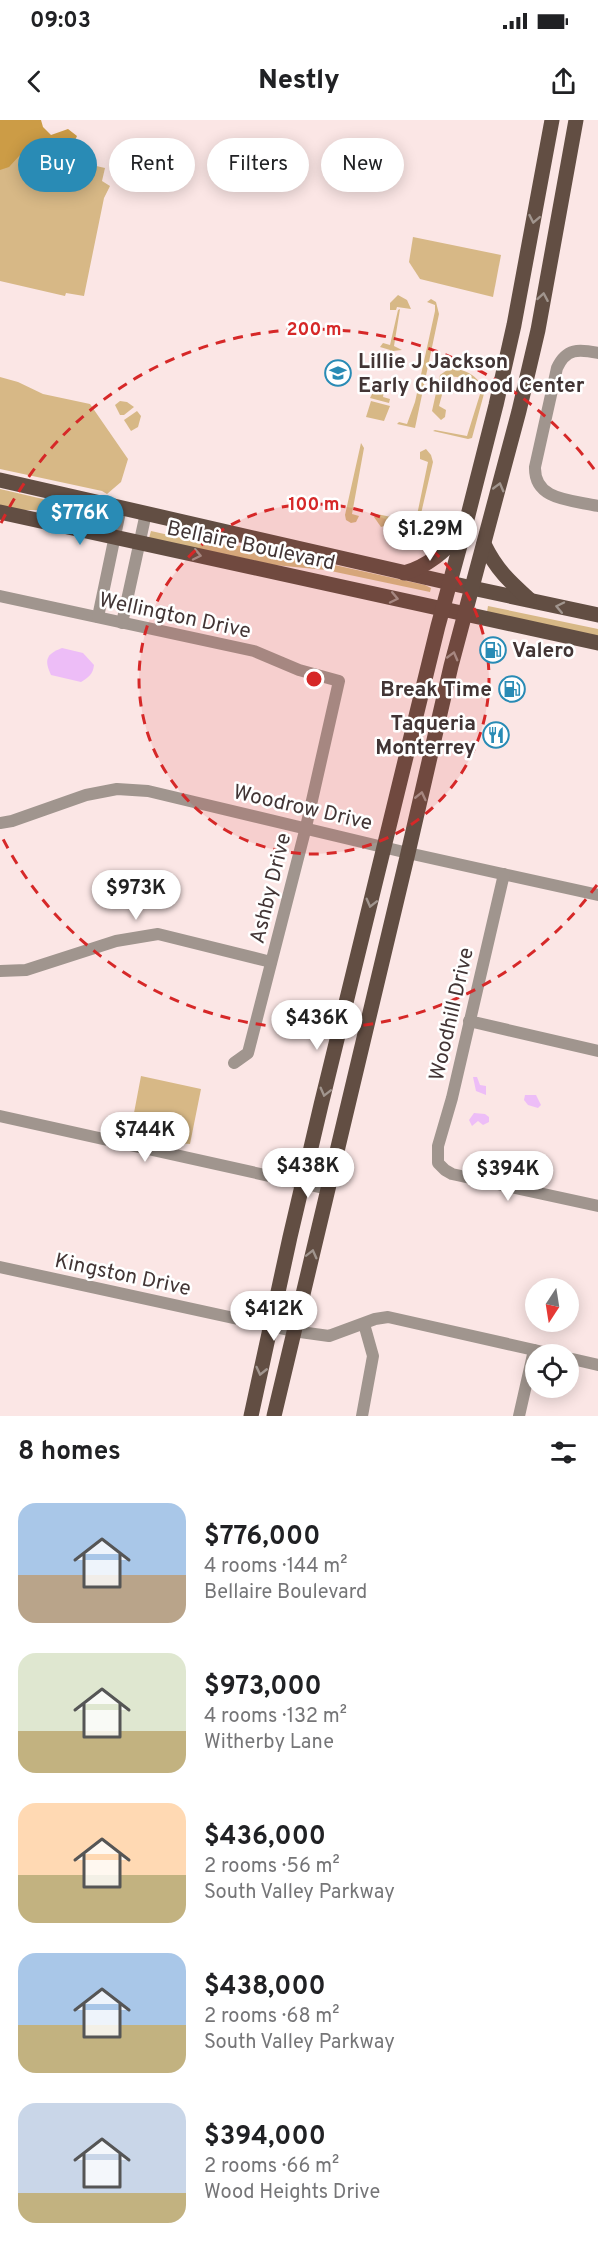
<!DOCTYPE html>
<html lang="en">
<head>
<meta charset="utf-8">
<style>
  :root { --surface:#fff; --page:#f6f6f6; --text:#202124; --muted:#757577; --accent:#298bb5 }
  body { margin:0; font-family:Overpass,sans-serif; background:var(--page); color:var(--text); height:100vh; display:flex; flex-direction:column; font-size:22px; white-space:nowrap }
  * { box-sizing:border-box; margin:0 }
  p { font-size:20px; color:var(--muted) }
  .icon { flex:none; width:33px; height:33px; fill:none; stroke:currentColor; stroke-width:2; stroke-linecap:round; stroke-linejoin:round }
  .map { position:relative; height:1296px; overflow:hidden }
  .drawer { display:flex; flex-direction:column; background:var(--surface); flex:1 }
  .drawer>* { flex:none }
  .banner { position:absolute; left:18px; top:18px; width:562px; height:54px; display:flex; gap:12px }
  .needle { width:39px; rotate:192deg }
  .buttons { position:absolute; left:525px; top:1158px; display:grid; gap:12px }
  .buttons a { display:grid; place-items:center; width:54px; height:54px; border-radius:50%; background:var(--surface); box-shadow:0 3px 15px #0003; font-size:30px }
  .price { position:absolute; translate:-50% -51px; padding:0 14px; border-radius:21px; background:#fff; color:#222; font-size:20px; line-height:39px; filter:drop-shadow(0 2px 3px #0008) }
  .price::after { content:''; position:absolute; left:50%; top:36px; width:18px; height:14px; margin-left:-9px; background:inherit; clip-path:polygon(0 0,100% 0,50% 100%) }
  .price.on { background:var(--accent); color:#fff }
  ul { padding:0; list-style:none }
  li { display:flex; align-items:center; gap:18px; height:150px; padding:0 18px }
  li span { display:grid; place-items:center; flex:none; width:168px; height:120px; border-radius:18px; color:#555 }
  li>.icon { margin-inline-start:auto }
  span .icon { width:72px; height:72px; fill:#fffc; stroke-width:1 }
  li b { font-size:26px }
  h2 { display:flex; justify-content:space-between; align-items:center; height:72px; padding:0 18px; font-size:26px }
  .chip { padding:0 21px; border-radius:27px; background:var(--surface); box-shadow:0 3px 15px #0003; font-size:21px; line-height:54px }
  .chip.on { background:var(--accent); color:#fff }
  .status { display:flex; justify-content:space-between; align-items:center; height:42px; padding:0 30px; background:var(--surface); direction:ltr }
  .status svg { height:16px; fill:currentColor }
  header { display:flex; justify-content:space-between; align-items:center; height:78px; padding:0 18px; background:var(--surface); font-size:27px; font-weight:800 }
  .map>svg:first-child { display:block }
  .green { fill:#d7b886 }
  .forest { fill:#cc9c46 }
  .water { fill:#edbdf7 }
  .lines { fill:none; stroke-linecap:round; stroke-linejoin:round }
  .minor { stroke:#a0958e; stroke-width:12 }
  .major { stroke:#624e43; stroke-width:15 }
  .oneway { stroke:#a1958e }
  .ring { fill:none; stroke:#d62828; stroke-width:3; stroke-dasharray:10 8 }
  .labels { text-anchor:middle; stroke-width:5; stroke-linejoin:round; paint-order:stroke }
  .poi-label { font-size:21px; font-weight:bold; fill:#423535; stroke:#fff; text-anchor:start }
  .street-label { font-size:21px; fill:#423535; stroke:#fff }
  .centre { fill:#d62828; stroke:#fff; stroke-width:3 }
  .ring-label { font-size:18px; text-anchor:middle; font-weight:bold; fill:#d62828; stroke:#fff; stroke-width:5; stroke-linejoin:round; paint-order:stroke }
</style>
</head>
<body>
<div class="status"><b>09:03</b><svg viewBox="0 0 49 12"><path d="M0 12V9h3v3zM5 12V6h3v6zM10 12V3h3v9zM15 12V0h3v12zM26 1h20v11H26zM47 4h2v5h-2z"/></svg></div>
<header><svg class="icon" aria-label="back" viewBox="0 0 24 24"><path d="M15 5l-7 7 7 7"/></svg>Nestly<svg class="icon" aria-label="share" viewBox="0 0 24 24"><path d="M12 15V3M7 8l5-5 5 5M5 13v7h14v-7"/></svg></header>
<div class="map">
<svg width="598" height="1296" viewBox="0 0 598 1296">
  <rect width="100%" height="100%" fill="#fbe6e5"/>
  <g class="green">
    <polygon points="0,24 105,48 102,61 110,66 104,78 84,176 66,173 65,176 0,161"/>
    <polygon points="413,117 501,135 493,177 420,159 409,142"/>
    <polygon points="398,175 407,180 411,189 397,187 396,190 390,190 390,183"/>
    <polygon points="431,179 436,182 439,194 415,308 397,304 399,302 407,304 415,282 435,191 435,185 427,182"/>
    <polygon points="400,189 394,226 402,230 393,231 388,248 386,248 390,230 380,227 383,223 390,225 398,190"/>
    <path d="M 450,248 C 468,250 476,255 485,270 L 472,318 L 468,319 L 433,311 L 435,310 L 467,316 L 481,271 C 473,259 461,257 447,256 L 439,286 L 446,290 L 445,297 L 441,300 L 432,291 L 440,255 Z"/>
    <polygon points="0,257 18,262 43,274 90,284 128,339 121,362 107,374 102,371 0,349"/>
    <polygon points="382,263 385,264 383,277 390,279 389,283 370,278 374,270 380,271"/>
    <polygon points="120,281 127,282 134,287 124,295 120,295 115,285"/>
    <polygon points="371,281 390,286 384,301 366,297"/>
    <polygon points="137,291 141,296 138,307 131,311 124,300"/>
    <polygon points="361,323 364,328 352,394 359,396 356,402 351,403 346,400 345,395"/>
    <polygon points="426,329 431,335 433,342 420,398 412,410 404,410 406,402 414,402 416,400 428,342 420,339 420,332"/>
    <polygon points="0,369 103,393 100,401 50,390 22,390 0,386"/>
    <polygon points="377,394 391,397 391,404 381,407 374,397"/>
    <polygon points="151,411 200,422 253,427 425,465 431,468 430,472 326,450 274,445 149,418"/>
    <polygon points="488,486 598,509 598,517 487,492"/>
    <polygon points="141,956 201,969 190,1024 179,1023 170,1015 156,1012 147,1016 130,1014"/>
  </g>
  <polygon class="forest" points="0,0 41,0 43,7 51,15 68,9 77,16 65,42 21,34 9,47 0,50"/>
  <g class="water">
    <path d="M 62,528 L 83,533 L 94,545 C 93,554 89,557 81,562 L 51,555 C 44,540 46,534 62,528 Z"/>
    <polygon points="473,957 477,957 480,965 486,966 486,975 476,971"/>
    <polygon points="525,975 536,975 541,985 538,988 528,985 524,980"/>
    <polygon points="474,993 485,994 489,997 489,1002 483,1005 478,1001 472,1006 469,1000"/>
  </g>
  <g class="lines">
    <g class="minor">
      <path d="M 598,233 C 579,229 566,228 557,248 L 535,347 C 534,381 572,380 598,386"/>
      <polyline points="0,476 254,531 299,550 339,561 306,707 248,933 234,943"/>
      <polyline points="98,497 121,387"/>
      <polyline points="122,503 146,393"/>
      <polyline points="0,703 12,701 86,675 117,669 148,671 408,733 598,775"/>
      <polyline points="504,754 452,978 438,1026 438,1043 445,1050 452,1054 598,1086"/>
      <polyline points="0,851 26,850 116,821 158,814 271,842"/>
      <polyline points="469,901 598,931"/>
      <polyline points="0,996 328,1069"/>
      <polyline points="0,1147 293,1211 329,1216 375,1199 388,1197 552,1234"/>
      <polyline points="568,1238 598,1245"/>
      <polyline points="362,1296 373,1236 364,1204"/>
      <polyline points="519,1296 534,1230"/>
    </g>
    <g class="major">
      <polyline points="0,360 472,468 598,495"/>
      <polyline points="0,392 598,523"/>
      <path d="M 484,424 C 496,449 509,461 529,479"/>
      <path d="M 404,453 C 429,446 444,431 462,413"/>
      <polyline points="251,1296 290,1117 321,985 438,506 464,411 496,285 514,205 552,0"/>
      <polyline points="274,1296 408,733 451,546 519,291 538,210 576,0"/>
    </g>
  </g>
  <defs><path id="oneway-chevron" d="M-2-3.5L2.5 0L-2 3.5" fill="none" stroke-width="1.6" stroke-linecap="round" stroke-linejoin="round" transform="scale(1.5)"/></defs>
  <g class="oneway">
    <use href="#oneway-chevron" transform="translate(534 99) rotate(101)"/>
    <use href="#oneway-chevron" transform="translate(543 177) rotate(-80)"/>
    <use href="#oneway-chevron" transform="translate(499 367) rotate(-75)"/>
    <use href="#oneway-chevron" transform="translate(197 435) rotate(12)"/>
    <use href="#oneway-chevron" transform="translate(394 478) rotate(12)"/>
    <use href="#oneway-chevron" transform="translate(560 487) rotate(-168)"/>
    <use href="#oneway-chevron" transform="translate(453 536) rotate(-75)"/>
    <use href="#oneway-chevron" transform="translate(421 676) rotate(-77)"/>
    <use href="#oneway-chevron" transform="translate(371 783) rotate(104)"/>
    <use href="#oneway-chevron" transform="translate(325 972) rotate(104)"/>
    <use href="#oneway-chevron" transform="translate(312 1134) rotate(-76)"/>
    <use href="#oneway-chevron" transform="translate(261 1251) rotate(103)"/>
  </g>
  <circle cx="314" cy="559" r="175" fill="#d62828" fill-opacity=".12"/>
  <g class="ring">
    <circle cx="314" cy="559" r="175"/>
    <path d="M597 765A350 350 0 0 1 1 715M1 403A350 350 0 0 1 597 353"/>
  </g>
  <defs>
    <g id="school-ring" transform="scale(1.35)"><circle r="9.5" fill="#fff" stroke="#298bb5" stroke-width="1.5"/><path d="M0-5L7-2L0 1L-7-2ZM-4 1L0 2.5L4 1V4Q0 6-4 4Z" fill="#298bb5"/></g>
    <g id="fuel-ring" transform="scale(1.35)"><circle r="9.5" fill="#fff" stroke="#298bb5" stroke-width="1.5"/><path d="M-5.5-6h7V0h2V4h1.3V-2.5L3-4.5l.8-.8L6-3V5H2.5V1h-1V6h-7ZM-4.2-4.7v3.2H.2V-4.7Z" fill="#298bb5"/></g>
    <g id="restaurant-ring" transform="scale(1.35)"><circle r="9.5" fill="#fff" stroke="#298bb5" stroke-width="1.5"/><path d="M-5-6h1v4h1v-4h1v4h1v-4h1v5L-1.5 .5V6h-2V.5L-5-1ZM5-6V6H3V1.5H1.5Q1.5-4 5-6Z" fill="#298bb5"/></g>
  </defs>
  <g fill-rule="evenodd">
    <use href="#school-ring" x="338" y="253"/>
    <use href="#fuel-ring" x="493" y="530"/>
    <use href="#fuel-ring" x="512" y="569"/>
    <use href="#restaurant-ring" x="496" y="615"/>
  </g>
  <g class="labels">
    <g class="poi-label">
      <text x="358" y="248">Lillie J Jackson<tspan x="358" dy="24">Early Childhood Center</tspan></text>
      <text x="512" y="537">Valero</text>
      <text x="492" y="576" text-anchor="end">Break Time</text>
      <text x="476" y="610" text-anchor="end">Taqueria<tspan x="476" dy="24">Monterrey</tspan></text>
    </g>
    <g class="street-label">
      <text transform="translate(251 425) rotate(12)" y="7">Bellaire Boulevard</text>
      <text transform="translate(175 495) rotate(12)" y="7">Wellington Drive</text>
      <text transform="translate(303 687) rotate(13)" y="7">Woodrow Drive</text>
      <text transform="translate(270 768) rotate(-76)" y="7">Ashby Drive</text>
      <text transform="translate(451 894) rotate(-77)" y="7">Woodhill Drive</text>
      <text transform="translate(123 1154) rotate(12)" y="7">Kingston Drive</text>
    </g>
  </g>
  <circle cx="314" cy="559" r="9" class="centre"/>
  <g class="ring-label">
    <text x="314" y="215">200 m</text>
    <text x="314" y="390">100 m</text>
  </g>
</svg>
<div class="buttons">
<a><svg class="needle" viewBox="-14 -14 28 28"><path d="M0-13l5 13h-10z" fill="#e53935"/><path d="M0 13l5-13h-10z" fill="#757577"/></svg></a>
<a><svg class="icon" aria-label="locate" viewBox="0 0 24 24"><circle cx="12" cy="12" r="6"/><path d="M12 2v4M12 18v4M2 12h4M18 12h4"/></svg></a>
</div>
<b class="price on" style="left:80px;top:426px">$776K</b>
<b class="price" style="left:430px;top:442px">$1.29M</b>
<b class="price" style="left:136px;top:801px">$973K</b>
<b class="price" style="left:317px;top:931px">$436K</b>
<b class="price" style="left:145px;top:1043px">$744K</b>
<b class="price" style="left:308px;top:1079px">$438K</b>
<b class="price" style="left:508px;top:1082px">$394K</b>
<b class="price" style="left:274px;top:1222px">$412K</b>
<div class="banner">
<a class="chip on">Buy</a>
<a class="chip">Rent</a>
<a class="chip">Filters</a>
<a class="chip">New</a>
</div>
</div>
<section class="drawer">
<h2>8 homes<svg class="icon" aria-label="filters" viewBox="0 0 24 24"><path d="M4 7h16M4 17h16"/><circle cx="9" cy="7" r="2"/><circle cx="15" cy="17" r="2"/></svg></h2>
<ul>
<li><span style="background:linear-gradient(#a9c7e8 60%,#b9a48a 0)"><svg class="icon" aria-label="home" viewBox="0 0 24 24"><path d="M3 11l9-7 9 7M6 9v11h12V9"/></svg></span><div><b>$776,000</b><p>4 rooms · 144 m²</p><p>Bellaire Boulevard</p></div></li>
<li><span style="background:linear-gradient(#dfe7d0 65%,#c2b280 0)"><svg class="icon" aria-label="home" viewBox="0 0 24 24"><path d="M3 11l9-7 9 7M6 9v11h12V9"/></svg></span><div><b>$973,000</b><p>4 rooms · 132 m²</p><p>Witherby Lane</p></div></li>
<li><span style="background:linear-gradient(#ffd9b3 60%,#c2b280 0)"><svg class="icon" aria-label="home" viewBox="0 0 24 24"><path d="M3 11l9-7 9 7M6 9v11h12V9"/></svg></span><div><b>$436,000</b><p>2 rooms · 56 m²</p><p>South Valley Parkway</p></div></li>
<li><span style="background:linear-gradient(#a9c7e8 60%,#c2b280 0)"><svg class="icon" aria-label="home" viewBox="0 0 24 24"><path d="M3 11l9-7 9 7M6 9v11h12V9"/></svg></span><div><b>$438,000</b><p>2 rooms · 68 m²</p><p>South Valley Parkway</p></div></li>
<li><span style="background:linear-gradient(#c9d6e8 75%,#c2b280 0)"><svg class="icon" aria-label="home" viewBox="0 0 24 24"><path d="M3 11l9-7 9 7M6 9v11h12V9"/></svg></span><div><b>$394,000</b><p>2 rooms · 66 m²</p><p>Wood Heights Drive</p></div></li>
</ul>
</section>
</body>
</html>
